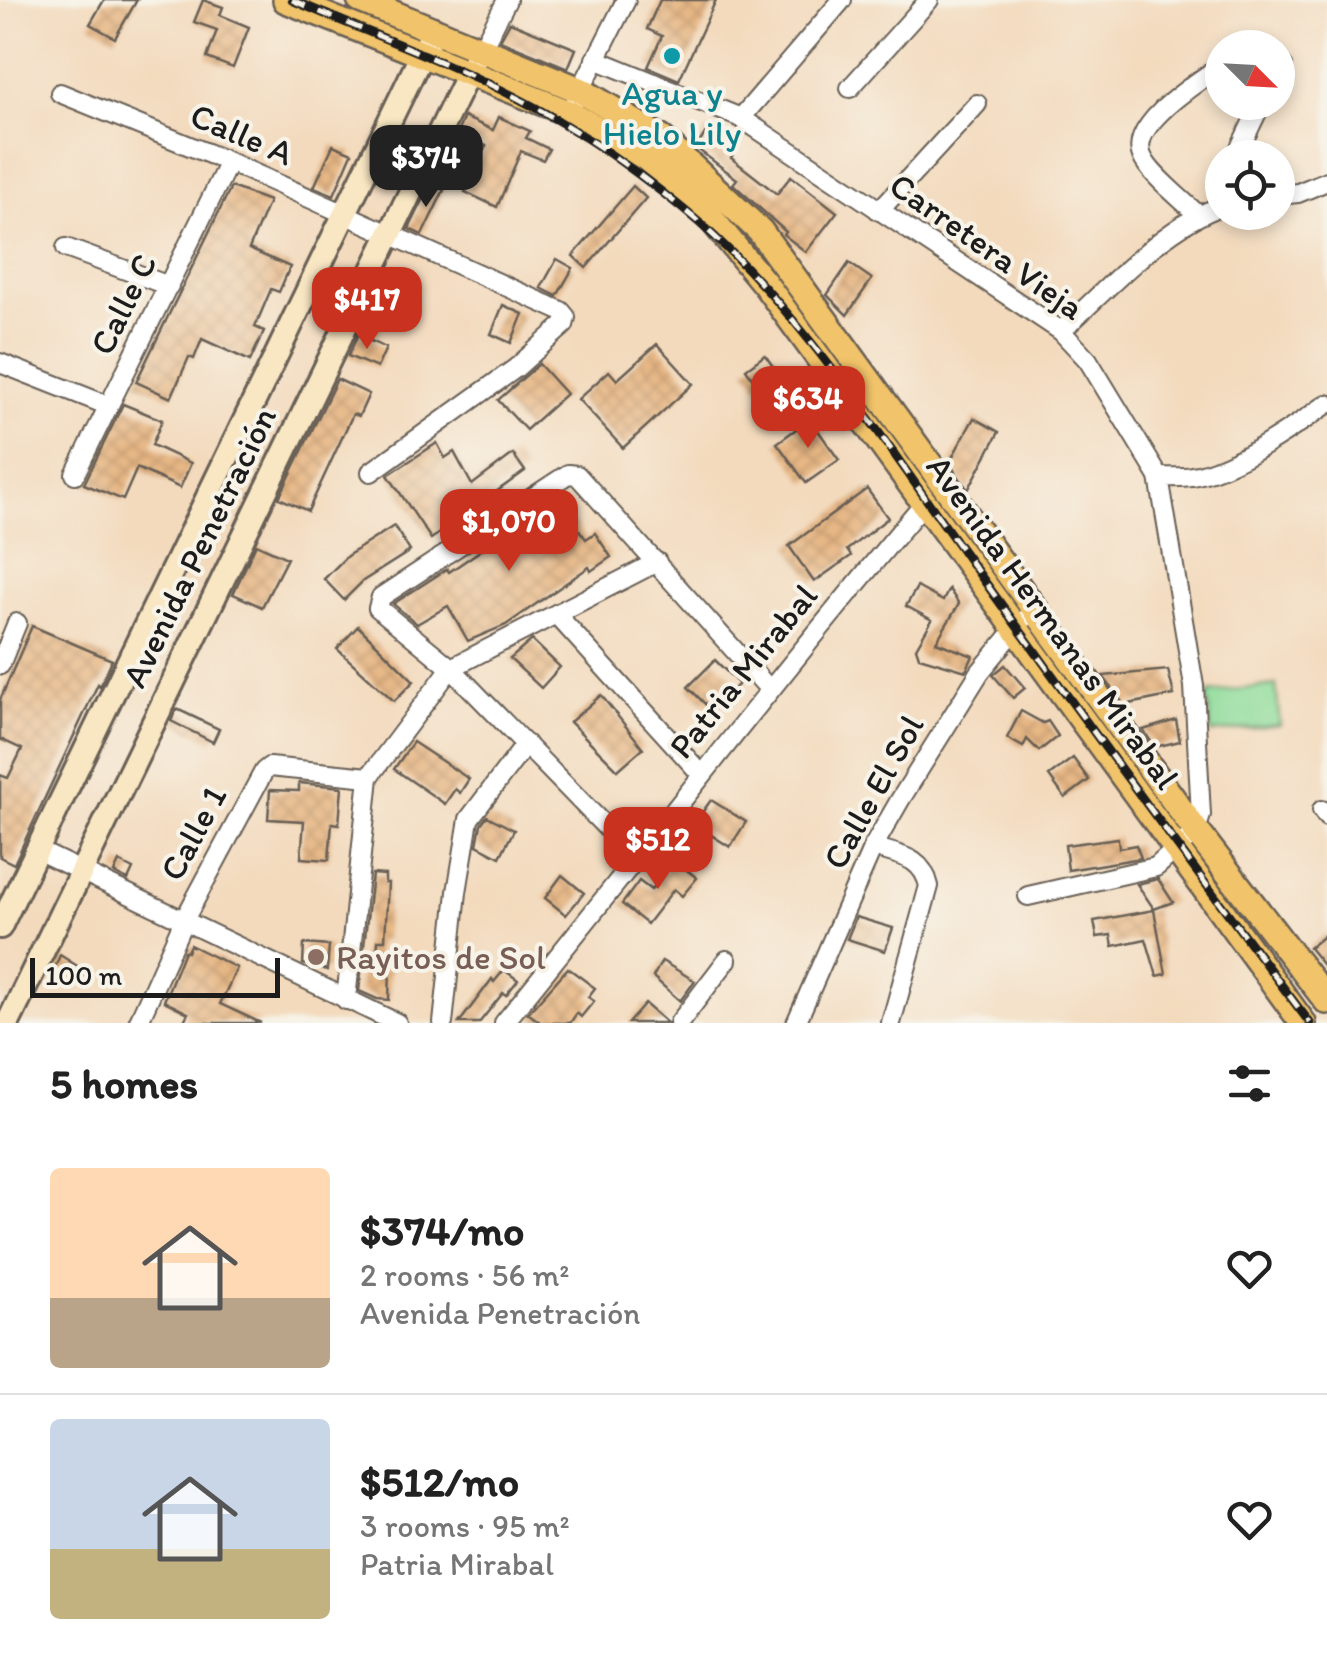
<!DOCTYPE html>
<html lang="en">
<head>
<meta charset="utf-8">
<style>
  :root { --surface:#fff; --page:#f2f2f2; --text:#222; --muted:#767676; --line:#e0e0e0; --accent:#c8321e }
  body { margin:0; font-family:Itim,sans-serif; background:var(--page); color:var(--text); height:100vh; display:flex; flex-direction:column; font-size:38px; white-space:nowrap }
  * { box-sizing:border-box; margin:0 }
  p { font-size:32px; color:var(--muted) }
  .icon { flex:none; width:55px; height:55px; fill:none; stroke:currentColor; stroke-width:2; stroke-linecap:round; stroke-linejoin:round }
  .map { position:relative; height:1023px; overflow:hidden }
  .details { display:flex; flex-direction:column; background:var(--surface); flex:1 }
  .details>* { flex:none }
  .needle { width:65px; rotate:114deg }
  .buttons { position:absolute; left:1205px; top:30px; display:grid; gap:20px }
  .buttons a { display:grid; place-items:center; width:90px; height:90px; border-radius:50%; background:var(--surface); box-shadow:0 5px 15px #0003; font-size:50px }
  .scale { position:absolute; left:30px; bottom:25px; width:250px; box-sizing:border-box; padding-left:10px; border:5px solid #1c1c1c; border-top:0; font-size:28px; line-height:35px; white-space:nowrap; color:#1c1c1c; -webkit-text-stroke:8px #f7f3e8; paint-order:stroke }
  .price { position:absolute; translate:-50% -85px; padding:0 22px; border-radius:20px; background:var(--accent); color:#fff; font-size:32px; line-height:65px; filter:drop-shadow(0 2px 5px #0008) }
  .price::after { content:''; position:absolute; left:50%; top:60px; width:30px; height:22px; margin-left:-15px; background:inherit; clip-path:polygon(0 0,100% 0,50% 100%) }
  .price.current { background:#222; color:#fff }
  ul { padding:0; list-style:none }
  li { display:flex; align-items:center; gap:30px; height:250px; padding:0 50px }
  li+li { border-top:2px solid var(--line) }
  li span { display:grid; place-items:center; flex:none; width:280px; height:200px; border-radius:10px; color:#555 }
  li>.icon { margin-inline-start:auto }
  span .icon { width:120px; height:120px; fill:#fffc; stroke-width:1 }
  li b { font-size:42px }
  h2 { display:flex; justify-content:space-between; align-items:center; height:120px; padding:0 50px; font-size:42px }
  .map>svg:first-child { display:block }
  .park { fill:#8edc9a; stroke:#557c5b; stroke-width:2.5 }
  .building { fill:url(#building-cross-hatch) }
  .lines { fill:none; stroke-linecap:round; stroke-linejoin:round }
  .street-casing { stroke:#675e54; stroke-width:22 }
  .secondary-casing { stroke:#675e54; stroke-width:28 }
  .primary-casing { stroke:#675e54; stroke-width:30 }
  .street { stroke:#fff; stroke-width:18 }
  .secondary { stroke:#f9e7c3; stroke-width:22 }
  .primary { stroke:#f1c36a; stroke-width:25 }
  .rail-casing { stroke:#1c1c1c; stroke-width:9 }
  .rail { stroke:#f7f3e8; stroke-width:5; stroke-dasharray:15; stroke-linecap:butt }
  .culture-dot { fill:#0f9aa8; stroke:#f7f3e8; stroke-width:4 }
  .education-dot { fill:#8d6e63; stroke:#f7f3e8; stroke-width:4 }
  .labels { text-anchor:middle; stroke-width:8; stroke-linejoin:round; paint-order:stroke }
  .culture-label { font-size:35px; fill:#0d838f; stroke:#f7f3e8 }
  .street-label { font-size:35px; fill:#1c1c1c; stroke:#f7f3e8 }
  .education-label { font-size:35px; fill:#785e54; stroke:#f7f3e8; text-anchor:start }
</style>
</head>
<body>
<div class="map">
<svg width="1327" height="1023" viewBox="0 0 1327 1023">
  <defs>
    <pattern id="building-cross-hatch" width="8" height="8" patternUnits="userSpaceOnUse" patternTransform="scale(2.5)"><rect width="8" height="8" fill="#e7b785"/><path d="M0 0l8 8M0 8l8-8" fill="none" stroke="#c69d72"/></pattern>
  </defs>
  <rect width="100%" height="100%" fill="#f7f3e8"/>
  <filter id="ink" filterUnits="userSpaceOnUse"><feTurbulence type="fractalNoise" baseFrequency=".01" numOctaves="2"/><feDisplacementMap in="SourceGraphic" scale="20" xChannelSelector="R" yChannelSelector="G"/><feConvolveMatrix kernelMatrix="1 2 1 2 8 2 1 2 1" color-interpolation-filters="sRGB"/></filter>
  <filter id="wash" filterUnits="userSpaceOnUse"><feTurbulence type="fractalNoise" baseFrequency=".0048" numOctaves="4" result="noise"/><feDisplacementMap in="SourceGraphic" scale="40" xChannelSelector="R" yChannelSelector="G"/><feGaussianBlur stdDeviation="2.25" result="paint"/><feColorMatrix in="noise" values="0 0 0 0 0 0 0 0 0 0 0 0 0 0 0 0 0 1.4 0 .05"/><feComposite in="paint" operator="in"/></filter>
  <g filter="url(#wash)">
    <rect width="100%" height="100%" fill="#f3dabd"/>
    <polygon class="park" points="1276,685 1280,725 1211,733 1207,693"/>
    <g id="blocks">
      <g class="building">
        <polygon points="104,0 137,0 115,38 90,24"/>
        <polygon points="203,0 223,7 220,15 249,27 233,68 207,58 217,30 194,22"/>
        <polygon points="660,0 716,0 679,80 648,67 662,36 647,29"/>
        <polygon points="510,22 576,49 568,68 500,40"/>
        <polygon points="464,117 493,130 499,117 530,131 526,138 549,149 543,160 521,151 497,207 465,192 486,146 457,133"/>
        <polygon points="708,129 737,147 731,158 777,194 791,176 837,212 806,252 784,235 786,232 733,184 737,179 696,148"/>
        <polygon points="333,145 352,153 334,195 314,187"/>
        <polygon points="431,184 444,190 422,235 409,229"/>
        <polygon points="633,186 646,198 586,268 573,256"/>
        <polygon points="231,187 269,201 249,249 290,267 279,292 271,289 255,327 264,331 250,361 202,339 194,359 189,357 171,398 136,382"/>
        <polygon points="557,259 573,268 557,296 541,288"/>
        <polygon points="849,263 872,279 847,315 827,295"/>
        <polygon points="503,305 523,314 511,343 491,334"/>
        <polygon points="358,335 386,348 377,368 348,356"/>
        <polygon points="657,344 693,384 623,448 578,399 609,371 617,380"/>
        <polygon points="765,355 788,388 769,402 746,369"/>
        <polygon points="539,364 566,394 526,430 498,400"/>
        <polygon points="337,379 369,394 359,416 353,414 308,511 279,498"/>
        <polygon points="123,404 162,420 152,445 191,463 180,488 137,468 123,500 84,484"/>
        <polygon points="974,418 999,432 968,490 949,463"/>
        <polygon points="810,419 839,460 806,483 777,443"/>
        <polygon points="437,443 445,458 454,452 472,485 513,454 525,471 431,539 388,475"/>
        <polygon points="867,489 888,518 847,550 851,556 814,582 789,546"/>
        <polygon points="556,499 586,539 595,533 611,557 591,571 589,567 506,625 468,641 448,606 417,624 393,604 447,569 449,572"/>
        <polygon points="394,526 410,551 363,581 344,600 324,579 347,556"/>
        <polygon points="256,544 287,558 262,607 233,594"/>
        <polygon points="917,587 943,601 949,589 959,604 936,642 973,656 966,671 919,657 916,648 932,620 906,606"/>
        <polygon points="32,626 112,660 100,686 98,684 14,864 0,857 0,775 8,778 22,749 0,739 0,700"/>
        <polygon points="358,626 414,681 394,701 337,649"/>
        <polygon points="532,640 560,667 541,688 510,659"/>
        <polygon points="715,660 739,684 712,711 688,687"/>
        <polygon points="1005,665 1025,688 1013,698 993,675"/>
        <polygon points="1168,670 1174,695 1124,705 1103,676"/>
        <polygon points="601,695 643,748 618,770 570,722"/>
        <polygon points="177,709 219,729 213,742 171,721"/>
        <polygon points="1021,711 1043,723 1048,721 1058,736 1039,751 1027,739 1023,747 1007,738"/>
        <polygon points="1176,720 1180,741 1155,747 1143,730"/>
        <polygon points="413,742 469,779 460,793 455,789 445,804 394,769"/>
        <polygon points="1073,758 1089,780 1065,798 1049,776"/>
        <polygon points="299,783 342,787 339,824 332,823 329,860 301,858 304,821 268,819 270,790 299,791"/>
        <polygon points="711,800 746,822 730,847 694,824"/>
        <polygon points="487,816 514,830 500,857 477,845 481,824"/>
        <polygon points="1118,838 1119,848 1136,845 1141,858 1068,870 1065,845"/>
        <polygon points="674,860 697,878 682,896 674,889 647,924 622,904 639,881 651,890"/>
        <polygon points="119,862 133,869 128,880 114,873"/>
        <polygon points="372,874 385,875 385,883 388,883 385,940 378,940 376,968 390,968 389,1000 377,999 359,991"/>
        <polygon points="562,875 584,893 566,915 545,898"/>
        <polygon points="1158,879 1173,902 1154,909 1137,884"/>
        <polygon points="1154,910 1166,974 1157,976 1146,939 1113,946 1111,935 1097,937 1094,921"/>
        <polygon points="856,917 893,928 885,951 847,939"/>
        <polygon points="1327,933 1327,970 1309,948"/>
        <polygon points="304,944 329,946 327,970 303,964"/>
        <polygon points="190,945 237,968 220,1004 261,1023 183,1023 188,1013 164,1001 184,951 187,952"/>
        <polygon points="60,955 85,971 78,986 52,975"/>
        <polygon points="662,961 695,981 680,1001 653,977"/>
        <polygon points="568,968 595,988 588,997 594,1001 581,1017 577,1013 570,1023 541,1023 528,1013"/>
        <polygon points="504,970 518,980 506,995 503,993 479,1023 459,1023 492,979 494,982"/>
        <polygon points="645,1004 667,1023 628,1023"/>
      </g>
    </g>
  </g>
  <g filter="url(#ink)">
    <use href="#blocks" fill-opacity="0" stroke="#675e54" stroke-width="2.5"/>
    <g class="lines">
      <g class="street-casing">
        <g id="street">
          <polyline points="482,48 507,0"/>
          <polyline points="595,59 741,118 1061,331 1088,360 1159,477 1194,686 1201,815 1196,831 1156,867 1028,896"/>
          <polyline points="1278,75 1283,66"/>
          <polyline points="850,88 929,0"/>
          <polyline points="60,93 229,162 561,311 566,317 564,325 516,368 371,472"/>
          <polyline points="576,99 626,0"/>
          <polyline points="741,118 842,0"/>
          <polyline points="1235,158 1262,102"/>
          <polyline points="1278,195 1298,193 1327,181"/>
          <polyline points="879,211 977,104"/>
          <path d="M 1197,214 C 1183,200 1149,174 1142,156 C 1128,124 1201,80 1222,65"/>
          <polyline points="66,248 169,286"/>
          <path d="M 1061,331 C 1107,290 1164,225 1222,206"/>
          <polyline points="0,363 109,406"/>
          <polyline points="75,474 229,162"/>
          <path d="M 1159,477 C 1170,477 1181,478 1192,476 C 1233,470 1293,428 1327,404"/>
          <polyline points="556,614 701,774"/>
          <polyline points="0,665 17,623"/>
          <polyline points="1322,810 1327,817"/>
          <path d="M 873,847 C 900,856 922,856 929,886 L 891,1023"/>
          <polyline points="37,850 397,1023"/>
          <polyline points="637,859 451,668 378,608 381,597 568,474 577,475 770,690"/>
          <polyline points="346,1000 369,777 451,668 657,562"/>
          <polyline points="138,1023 183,922 264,771 269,767 369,777"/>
          <polyline points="443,1023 457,892 469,819 526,744"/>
          <path d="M 504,1023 C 645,850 780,673 924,503"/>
          <polyline points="679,1023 727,960"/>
          <polyline points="796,1023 873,847 900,800 980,672 1023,620"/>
        </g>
      </g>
      <g class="secondary-casing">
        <g id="secondary">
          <polyline points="0,927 434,29"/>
          <polyline points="8,1023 475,59"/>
        </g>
      </g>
      <g class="primary-casing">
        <g id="primary">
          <polyline points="286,0 569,113 645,157 690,193 765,284 1303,1023"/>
          <polyline points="360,0 580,90 662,139 760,231 1196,831 1327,1001"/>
        </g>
      </g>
      <use href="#street" class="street"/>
      <use href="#secondary" class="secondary"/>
      <use href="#primary" class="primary"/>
      <g class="rail-casing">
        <path id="rail" d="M 292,0 C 382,39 483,74 567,126 C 607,150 646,179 683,209 C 792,297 883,440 965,554 C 1078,712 1193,868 1310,1023"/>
      </g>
      <use href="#rail" class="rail"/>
    </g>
  </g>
  <circle class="culture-dot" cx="672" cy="56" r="10"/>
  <circle class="education-dot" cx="316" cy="957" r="10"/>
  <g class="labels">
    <g class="culture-label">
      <text x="672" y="105">Agua y<tspan x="672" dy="40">Hielo Lily</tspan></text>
    </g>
    <g class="street-label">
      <text transform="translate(242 134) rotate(23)" y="12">Calle A</text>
      <text transform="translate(987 246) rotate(35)" y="12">Carretera Vieja</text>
      <text transform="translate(123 304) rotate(-64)" y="12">Calle C</text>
      <text transform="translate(199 547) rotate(-64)" y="12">Avenida Penetración</text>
      <text transform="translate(1053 622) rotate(54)" y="12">Avenida Hermanas Mirabal</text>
      <text transform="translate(743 671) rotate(-51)" y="12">Patria Mirabal</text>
      <text transform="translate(873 792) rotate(-61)" y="12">Calle El Sol</text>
      <text transform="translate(193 833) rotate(-62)" y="12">Calle 1</text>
    </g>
    <g class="education-label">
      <text x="336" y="969">Rayitos de Sol</text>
    </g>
  </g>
</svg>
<div class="buttons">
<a><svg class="needle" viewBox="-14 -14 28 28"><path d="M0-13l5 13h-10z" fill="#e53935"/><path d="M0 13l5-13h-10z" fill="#767676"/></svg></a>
<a><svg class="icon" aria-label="locate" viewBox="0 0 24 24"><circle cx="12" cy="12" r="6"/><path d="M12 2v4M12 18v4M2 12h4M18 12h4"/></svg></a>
</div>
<div class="scale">100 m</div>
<b class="price current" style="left:426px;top:210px">$374</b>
<b class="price" style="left:367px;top:352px">$417</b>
<b class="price" style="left:808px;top:451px">$634</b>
<b class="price" style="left:509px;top:574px">$1,070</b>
<b class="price" style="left:658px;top:892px">$512</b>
</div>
<section class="details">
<h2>5 homes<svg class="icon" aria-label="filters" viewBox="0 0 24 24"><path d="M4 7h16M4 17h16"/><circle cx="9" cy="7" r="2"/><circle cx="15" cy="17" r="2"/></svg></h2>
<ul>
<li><span style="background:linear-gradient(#ffd9b3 65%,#b9a48a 0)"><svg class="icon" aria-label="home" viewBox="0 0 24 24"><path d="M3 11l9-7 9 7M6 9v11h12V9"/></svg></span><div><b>$374/mo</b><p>2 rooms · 56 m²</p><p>Avenida Penetración</p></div><svg class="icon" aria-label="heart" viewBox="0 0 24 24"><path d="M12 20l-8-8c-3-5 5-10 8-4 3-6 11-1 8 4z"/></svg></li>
<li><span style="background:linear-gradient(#c9d6e8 65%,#c2b280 0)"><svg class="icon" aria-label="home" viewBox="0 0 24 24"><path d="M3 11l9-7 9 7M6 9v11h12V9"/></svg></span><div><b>$512/mo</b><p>3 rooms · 95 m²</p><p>Patria Mirabal</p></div><svg class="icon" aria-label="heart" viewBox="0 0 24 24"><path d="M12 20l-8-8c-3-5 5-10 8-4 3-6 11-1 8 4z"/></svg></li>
</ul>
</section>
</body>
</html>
